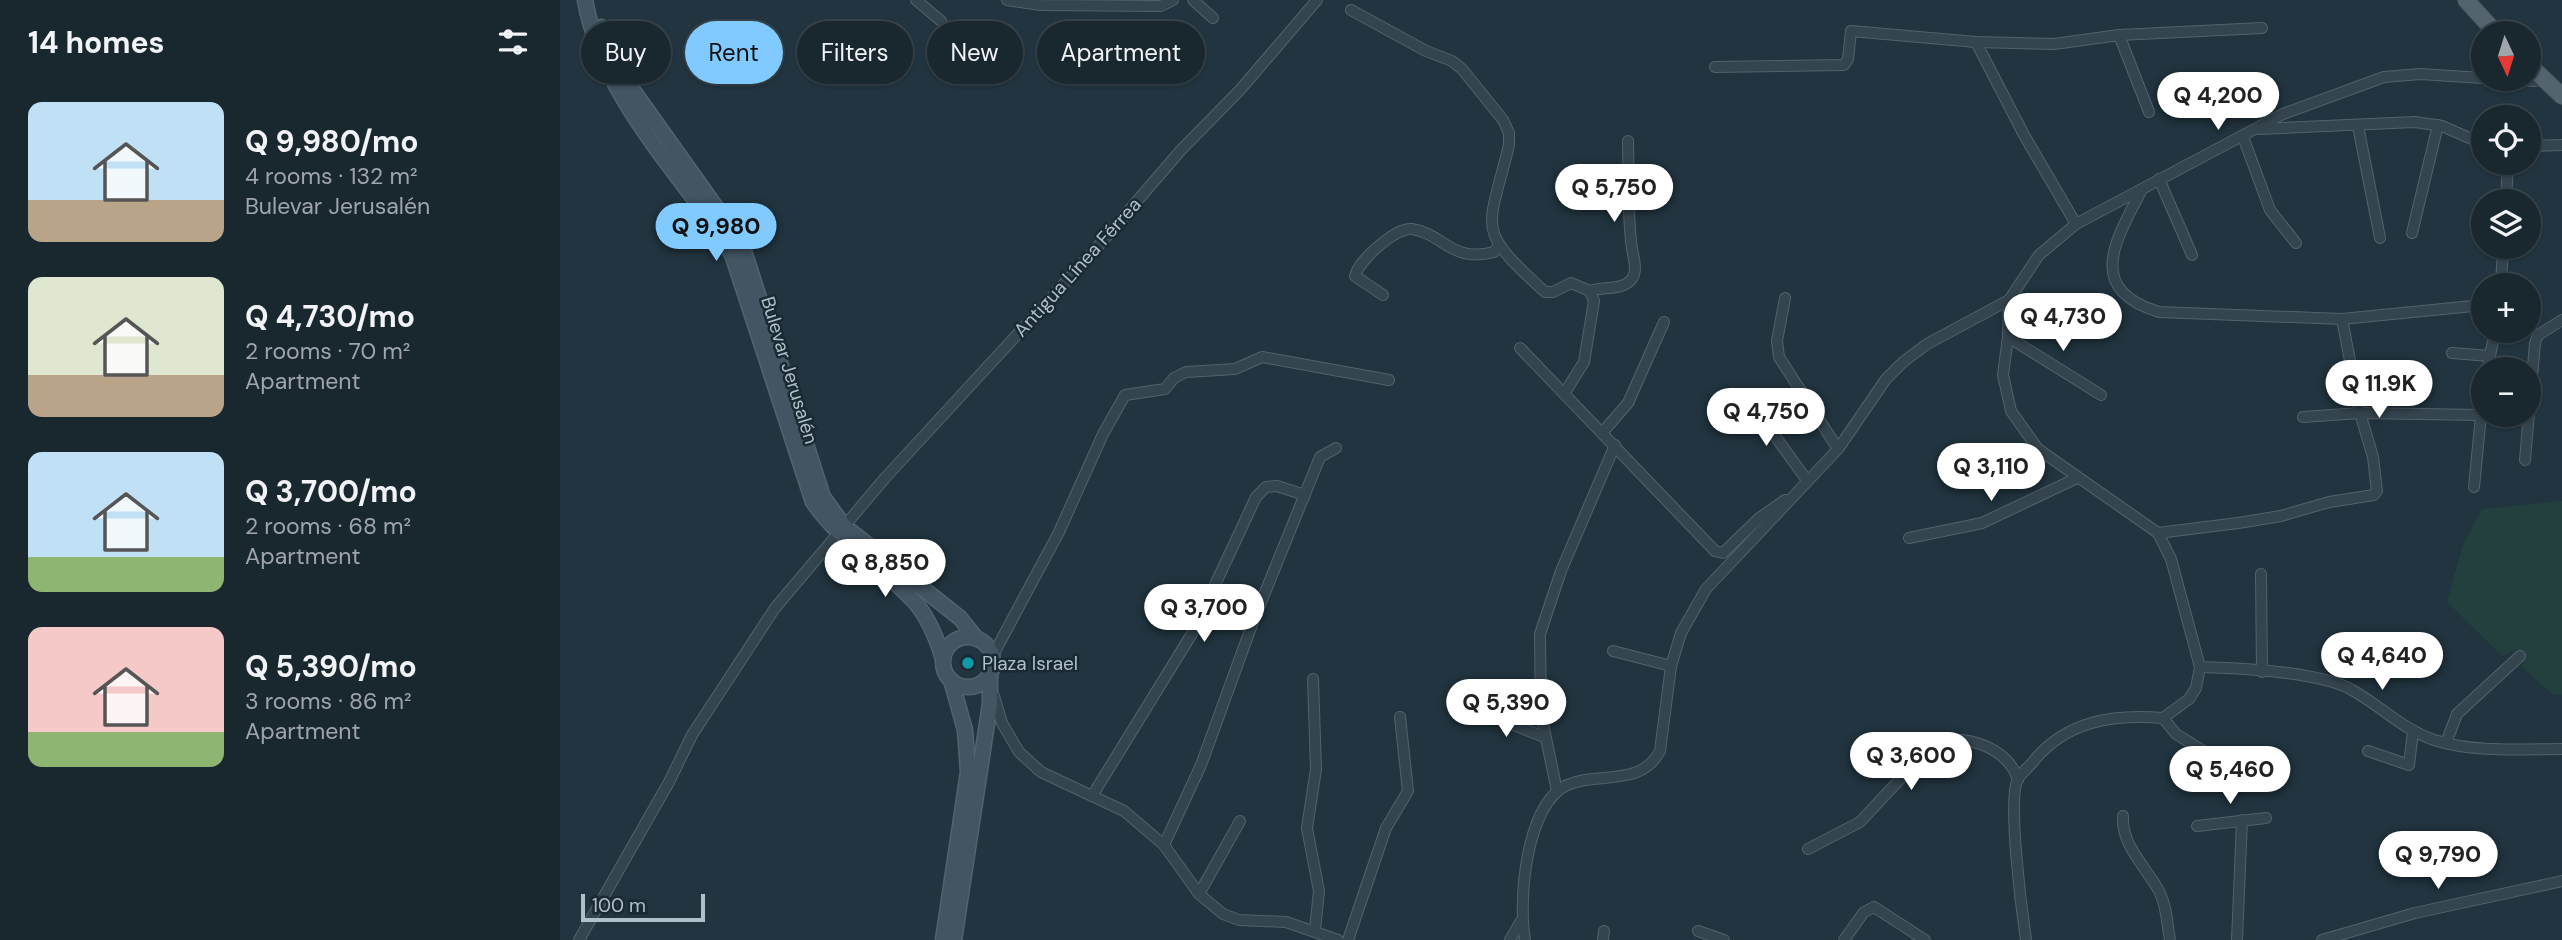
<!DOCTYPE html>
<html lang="en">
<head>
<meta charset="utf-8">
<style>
  :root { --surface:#19272f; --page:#26333b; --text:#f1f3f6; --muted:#9fa5aa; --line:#37444b; --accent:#81caff }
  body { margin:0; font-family:"DM Sans",sans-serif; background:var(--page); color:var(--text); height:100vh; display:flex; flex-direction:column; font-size:26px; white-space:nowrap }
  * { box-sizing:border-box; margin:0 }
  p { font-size:23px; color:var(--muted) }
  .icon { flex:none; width:38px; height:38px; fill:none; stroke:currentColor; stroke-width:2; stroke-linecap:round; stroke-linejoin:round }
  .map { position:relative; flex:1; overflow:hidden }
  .details { display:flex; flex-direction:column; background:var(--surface); width:560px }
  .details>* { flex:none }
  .top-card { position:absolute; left:21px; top:21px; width:665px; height:63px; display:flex; gap:14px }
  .needle { width:46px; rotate:176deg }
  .fabs { position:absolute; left:1911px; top:21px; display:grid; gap:14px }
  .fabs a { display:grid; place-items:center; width:70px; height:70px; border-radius:50%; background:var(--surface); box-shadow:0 2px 5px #0004,0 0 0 2px var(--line); font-size:35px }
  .scale { position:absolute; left:21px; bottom:18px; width:124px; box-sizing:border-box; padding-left:7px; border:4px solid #b1c0ca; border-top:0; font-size:19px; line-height:24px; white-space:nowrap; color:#b1c0ca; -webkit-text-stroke:5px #1a2a34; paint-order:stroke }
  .price { position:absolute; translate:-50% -60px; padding:0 16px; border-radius:24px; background:#fff; color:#222; font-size:23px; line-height:46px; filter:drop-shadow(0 2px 4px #0008) }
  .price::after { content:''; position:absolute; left:50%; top:42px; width:21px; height:16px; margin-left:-10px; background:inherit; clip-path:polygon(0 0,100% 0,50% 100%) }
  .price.active { background:var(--accent); color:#111 }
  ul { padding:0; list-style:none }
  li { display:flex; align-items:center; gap:21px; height:175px; padding:0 28px }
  li span { display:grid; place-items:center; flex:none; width:196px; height:140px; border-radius:14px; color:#555 }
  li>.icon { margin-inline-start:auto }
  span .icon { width:84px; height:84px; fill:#fffc; stroke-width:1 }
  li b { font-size:30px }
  h2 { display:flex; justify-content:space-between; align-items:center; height:84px; padding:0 28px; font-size:30px }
  .pill { padding:0 24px; border-radius:32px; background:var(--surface); box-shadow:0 2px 5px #0004,0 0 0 2px var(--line); font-size:24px; line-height:63px }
  .pill.active { background:var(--accent); color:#111 }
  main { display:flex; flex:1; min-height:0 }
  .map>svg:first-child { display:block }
  .green { fill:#23403e }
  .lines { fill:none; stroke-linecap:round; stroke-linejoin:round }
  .street-casing { stroke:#53636d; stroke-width:12 }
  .secondary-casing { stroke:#53636d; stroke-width:17 }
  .primary-casing { stroke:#41515b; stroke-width:18 }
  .street { stroke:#35454f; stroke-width:10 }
  .secondary { stroke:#435563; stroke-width:14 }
  .primary { stroke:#53646f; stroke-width:16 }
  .culture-dot { fill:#0f9aa8; stroke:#1a2a34; stroke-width:2.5 }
  .labels { text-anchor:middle; stroke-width:5; stroke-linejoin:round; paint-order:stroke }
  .street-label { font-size:19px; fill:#b1c0ca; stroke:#1a2a34 }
  .poi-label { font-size:19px; fill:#b1c0ca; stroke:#1a2a34; text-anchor:start }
</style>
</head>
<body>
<main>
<section class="details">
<h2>14 homes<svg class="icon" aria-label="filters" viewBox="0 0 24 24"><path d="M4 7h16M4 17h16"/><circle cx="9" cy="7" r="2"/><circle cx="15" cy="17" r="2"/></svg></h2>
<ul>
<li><span style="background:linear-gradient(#bfe0f5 70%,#b9a48a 0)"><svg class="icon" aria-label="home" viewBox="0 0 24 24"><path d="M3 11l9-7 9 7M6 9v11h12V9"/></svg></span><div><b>Q 9,980/mo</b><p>4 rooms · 132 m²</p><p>Bulevar Jerusalén</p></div></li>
<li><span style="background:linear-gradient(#dfe7d0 70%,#b9a48a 0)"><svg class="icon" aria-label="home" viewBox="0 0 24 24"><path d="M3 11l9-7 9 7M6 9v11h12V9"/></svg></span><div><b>Q 4,730/mo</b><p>2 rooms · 70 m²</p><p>Apartment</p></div></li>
<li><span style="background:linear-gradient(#bfe0f5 75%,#8fb573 0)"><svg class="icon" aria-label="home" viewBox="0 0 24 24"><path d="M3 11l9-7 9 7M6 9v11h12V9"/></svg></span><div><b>Q 3,700/mo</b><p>2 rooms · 68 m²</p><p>Apartment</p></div></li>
<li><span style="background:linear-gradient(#f6c9c9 75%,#8fb573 0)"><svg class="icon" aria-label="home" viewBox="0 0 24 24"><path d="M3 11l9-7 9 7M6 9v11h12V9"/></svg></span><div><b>Q 5,390/mo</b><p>3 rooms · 86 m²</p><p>Apartment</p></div></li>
</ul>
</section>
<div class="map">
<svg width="2002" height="940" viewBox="0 0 2002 940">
  <rect width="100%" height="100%" fill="#21343f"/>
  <polygon class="green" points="2002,501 2002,695 1992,694 1961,666 1967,659 1958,649 1942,656 1887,602 1903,544 1922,509"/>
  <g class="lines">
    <g class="street-casing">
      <g id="street">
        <polyline points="356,0 381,21"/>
        <polyline points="447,0 481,5 601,6 613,0"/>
        <polyline points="633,0 653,18"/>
        <path d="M 791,10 L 866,51 L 892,61 L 902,69 L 943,120 L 949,133 L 949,145 C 928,233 914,227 985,292 L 993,292 L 1011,283 L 1030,291 L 1034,301 L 1024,362 L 1004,394"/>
        <polyline points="1559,35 1589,112"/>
        <polyline points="1416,42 1464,135 1516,224"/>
        <polyline points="1155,67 1284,65 1288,59 1291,31 1416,42 1494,44 1559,35 1702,28"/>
        <polyline points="1936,79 1975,81 1983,78"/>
        <polyline points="1798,126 1820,238"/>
        <polyline points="1700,129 1855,122 1882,126 1923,144"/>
        <polyline points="1683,137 1710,210 1736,243"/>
        <polyline points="1969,146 2002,145"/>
        <polyline points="1599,179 1632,255"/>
        <path d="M 1582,189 C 1556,240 1524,289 1599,312 L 1782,319 L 1923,305"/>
        <polyline points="1946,201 1948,163"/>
        <polyline points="1852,233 1878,125"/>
        <polyline points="1941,285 1943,247"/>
        <path d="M 1030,291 C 1043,286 1061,291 1071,280 C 1078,272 1074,259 1072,249 C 1067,214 1069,177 1068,141"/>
        <path d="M 823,295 L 795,276 C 799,260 836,227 852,229 C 884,234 891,263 934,252 L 938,246"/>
        <polyline points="1225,298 1217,341 1219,357 1278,449"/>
        <polyline points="1448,337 1541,395"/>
        <polyline points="960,348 1155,551 1163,553 1198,519 1225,500"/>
        <polyline points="1892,353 1930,356 1935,331"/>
        <polyline points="1928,369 1930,356"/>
        <polyline points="1189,400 1246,479"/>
        <polyline points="1921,415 1923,399"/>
        <polyline points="1743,417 1800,413 1921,415 1914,487"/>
        <polyline points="1042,433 1068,403 1104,322"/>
        <polyline points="1965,460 1975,343 1978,335 2002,320"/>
        <polyline points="1598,533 1678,523 1721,516 1769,502 1814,495 1817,491 1813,457 1800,413 1782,319"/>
        <polyline points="1349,538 1422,523 1517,478"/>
        <polyline points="1701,574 1702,672"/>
        <polyline points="1053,651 1111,666"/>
        <polyline points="432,657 499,532 543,434 565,395 605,389 614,378 626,372 675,369 702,357 829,380"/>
        <path d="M 1640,667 C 1677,668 1761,672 1792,690 C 1821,706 1842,729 1874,740 C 1915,753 1960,749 2002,749"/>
        <polyline points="753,679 756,769 747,828 759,891 755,930"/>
        <polyline points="434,696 442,723 459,752 481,772 564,811 604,845 639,894 663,914 679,920 726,922 778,940"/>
        <polyline points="921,712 984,737"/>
        <polyline points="1603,718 1616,734 1655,758"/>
        <polyline points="1886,743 1897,714 1960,656"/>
        <polyline points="1808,751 1849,765 1853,731"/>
        <polyline points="997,791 981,714 980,634 1001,571 1055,445"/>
        <polyline points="532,796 633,632 696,497 706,487 717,486 745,495"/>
        <path d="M 1563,816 C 1561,845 1586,867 1599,891 C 1607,906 1607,924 1610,940"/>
        <polyline points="1637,826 1706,818"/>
        <polyline points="604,845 641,765 693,622 760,457 776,448"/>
        <path d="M 1248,849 L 1300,822 L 1372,745 C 1401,731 1449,747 1458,780"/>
        <polyline points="639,894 680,821"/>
        <polyline points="1138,931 1164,940"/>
        <polyline points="19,940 109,782 132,735 215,608 325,478 534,251 621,150 680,90 757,0"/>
        <polyline points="788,940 826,828 848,791 840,717"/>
        <polyline points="950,940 961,921"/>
        <path d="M 965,940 C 958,900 966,804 1007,785 C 1039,771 1080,788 1100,751 L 1111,666 L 1121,633 L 1146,589 L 1278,449 L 1326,379 L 1343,362 L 1367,344 L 1449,300"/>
        <polyline points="1043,940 1044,931"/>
        <polyline points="1284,940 1304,912 1314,907 1365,940"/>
        <path d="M 1466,940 C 1462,913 1447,798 1458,779 C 1461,773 1468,768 1472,763 C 1505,721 1552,714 1603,718 L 1629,699 L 1636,688 L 1640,667 L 1611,559 L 1598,533 L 1478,449 L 1451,411 L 1443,375 L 1448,337 L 1449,300 L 1479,255 L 1516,224 L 1723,114 L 1824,77 L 1860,74 L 1923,78"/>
        <polyline points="1677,940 1682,820"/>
        <polyline points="1762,940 1855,913 2002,881"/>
      </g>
    </g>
    <g class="secondary-casing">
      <g id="secondary">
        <path d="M 25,0 C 42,95 112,164 165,241 L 173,257 L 253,502 C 281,542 321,566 354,601 C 369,618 377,639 383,659"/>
        <polyline points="41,27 57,68 175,234 184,251 263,497 284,526 400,618 417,639"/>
        <circle cx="408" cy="662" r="25"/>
        <polyline points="383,940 408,772 405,730 391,680"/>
        <polyline points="394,940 430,704 430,673"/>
      </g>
    </g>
    <g class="primary-casing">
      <g id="primary">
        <polyline points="1906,0 1936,33"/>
        <polyline points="1969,65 2002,96"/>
      </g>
    </g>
    <use href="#street" class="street"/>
    <use href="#secondary" class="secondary"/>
    <use href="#primary" class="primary"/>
  </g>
  <circle class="culture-dot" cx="408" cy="663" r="7"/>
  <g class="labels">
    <g class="street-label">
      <text transform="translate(517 267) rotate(-48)" y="7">Antigua Línea Férrea</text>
      <text transform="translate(230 370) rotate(73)" y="7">Bulevar Jerusalén</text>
    </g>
    <g class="poi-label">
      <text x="422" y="670">Plaza Israel</text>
    </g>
  </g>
</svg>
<div class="fabs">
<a><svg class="needle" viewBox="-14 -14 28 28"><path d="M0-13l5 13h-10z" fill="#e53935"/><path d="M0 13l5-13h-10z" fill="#9fa5aa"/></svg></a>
<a><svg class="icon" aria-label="locate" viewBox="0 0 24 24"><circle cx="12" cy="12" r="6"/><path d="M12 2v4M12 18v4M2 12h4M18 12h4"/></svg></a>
<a><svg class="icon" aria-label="layers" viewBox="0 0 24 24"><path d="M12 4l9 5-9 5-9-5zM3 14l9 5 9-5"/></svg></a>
<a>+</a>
<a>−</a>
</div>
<div class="scale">100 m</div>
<b class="price" style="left:1658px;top:132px">Q 4,200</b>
<b class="price" style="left:1054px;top:224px">Q 5,750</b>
<b class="price active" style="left:156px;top:263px">Q 9,980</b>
<b class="price" style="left:1503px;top:353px">Q 4,730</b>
<b class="price" style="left:1819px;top:420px">Q 11.9K</b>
<b class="price" style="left:1206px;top:448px">Q 4,750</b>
<b class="price" style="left:1431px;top:503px">Q 3,110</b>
<b class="price" style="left:325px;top:599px">Q 8,850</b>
<b class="price" style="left:644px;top:644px">Q 3,700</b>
<b class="price" style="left:1822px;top:692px">Q 4,640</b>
<b class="price" style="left:946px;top:739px">Q 5,390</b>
<b class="price" style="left:1351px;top:792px">Q 3,600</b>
<b class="price" style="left:1670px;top:806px">Q 5,460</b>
<b class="price" style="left:1878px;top:891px">Q 9,790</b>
<div class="top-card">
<a class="pill">Buy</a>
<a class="pill active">Rent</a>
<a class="pill">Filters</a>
<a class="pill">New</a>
<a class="pill">Apartment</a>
</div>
</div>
</main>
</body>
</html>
